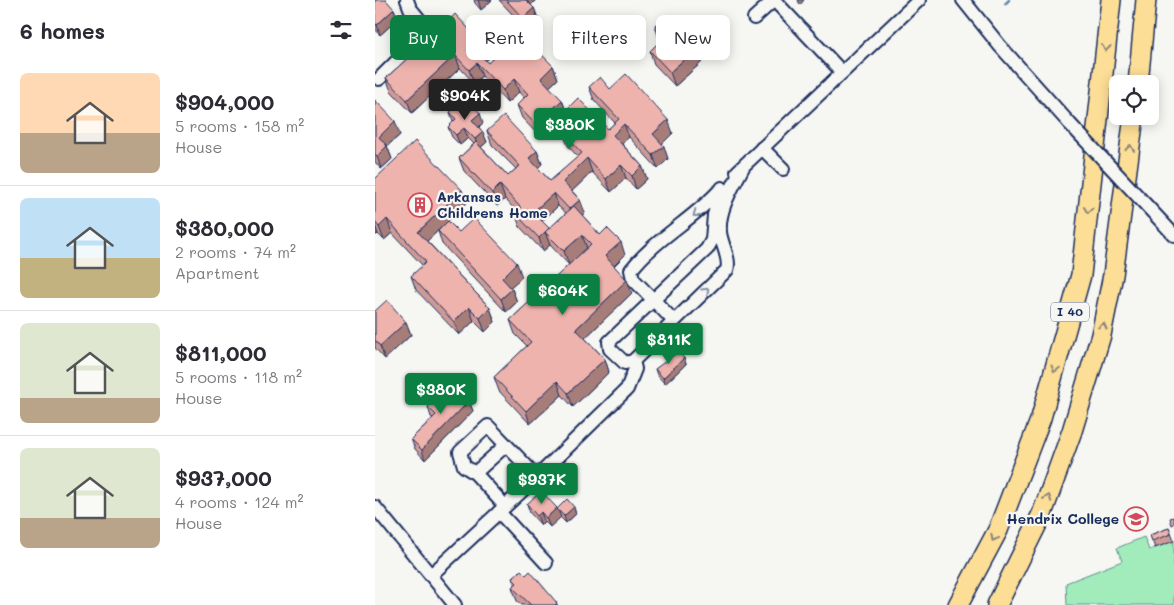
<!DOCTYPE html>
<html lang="en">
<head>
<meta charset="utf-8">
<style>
  :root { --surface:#fff; --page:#f7f7f7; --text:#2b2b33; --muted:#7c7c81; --line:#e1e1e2; --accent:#0b8043 }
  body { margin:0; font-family:Mali,sans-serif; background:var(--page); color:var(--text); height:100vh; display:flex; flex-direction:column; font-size:19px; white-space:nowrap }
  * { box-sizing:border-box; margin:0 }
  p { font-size:16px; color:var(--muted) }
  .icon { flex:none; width:28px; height:28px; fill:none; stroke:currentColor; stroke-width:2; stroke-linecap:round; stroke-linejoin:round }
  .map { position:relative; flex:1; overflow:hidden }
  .drawer { display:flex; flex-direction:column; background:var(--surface); width:375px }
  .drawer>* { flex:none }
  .guide { position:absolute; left:15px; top:15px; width:475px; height:45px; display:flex; gap:10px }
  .buttons { position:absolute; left:734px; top:75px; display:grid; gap:10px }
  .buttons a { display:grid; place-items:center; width:50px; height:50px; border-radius:8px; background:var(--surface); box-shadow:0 2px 12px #0003; font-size:25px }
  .price { position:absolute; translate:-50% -42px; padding:0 11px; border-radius:5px; background:var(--accent); color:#fff; font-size:16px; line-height:32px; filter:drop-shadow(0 1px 2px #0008) }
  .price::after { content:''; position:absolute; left:50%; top:30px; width:15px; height:11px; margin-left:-8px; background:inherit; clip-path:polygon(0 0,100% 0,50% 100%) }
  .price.current { background:#222; color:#fff }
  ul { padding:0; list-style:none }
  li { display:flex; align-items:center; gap:15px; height:125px; padding:0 20px }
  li+li { border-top:1px solid var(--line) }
  li span { display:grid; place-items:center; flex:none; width:140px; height:100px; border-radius:8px; color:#555 }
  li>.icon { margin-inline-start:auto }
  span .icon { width:60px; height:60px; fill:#fffc; stroke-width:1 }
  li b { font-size:21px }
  h2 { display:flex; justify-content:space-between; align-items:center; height:60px; padding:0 20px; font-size:21px }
  .chip { padding:0 18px; border-radius:8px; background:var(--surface); box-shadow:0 2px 12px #0003; font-size:18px; line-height:45px }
  .chip.current { background:var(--accent); color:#fff }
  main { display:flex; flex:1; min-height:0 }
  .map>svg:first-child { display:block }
  .pitch { fill:#a2ecbb; stroke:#5e8e8c }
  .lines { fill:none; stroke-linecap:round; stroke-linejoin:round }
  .stream { stroke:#608bb4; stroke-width:2.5 }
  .minor-casing { stroke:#1b2f5e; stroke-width:16 }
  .highway-casing { stroke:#1b2f5e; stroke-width:22 }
  .minor { stroke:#f6f6f2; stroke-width:12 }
  .highway { stroke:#fdde96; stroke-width:19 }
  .minor-bridge-casing { stroke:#1b2f5e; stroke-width:16; stroke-linecap:butt }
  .minor-bridge { stroke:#f6f6f2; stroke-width:12 }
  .wall { fill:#ce9a96; stroke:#1b2f5e; fill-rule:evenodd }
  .shaded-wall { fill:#a77d7a; stroke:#1b2f5e }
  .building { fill:#efb3ae; stroke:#1b2f5e }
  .oneway { stroke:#8c867a }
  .oneway2 { stroke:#8892a8 }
  .labels { text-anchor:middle; stroke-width:4.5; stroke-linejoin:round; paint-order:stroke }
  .shield { fill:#f6f6f2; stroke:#5d6b8a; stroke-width:1 }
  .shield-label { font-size:12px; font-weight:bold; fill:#1b2f5e }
  .poi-label { font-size:14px; font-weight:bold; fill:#1b2f5e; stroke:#f6f6f2; text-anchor:start }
</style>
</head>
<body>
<main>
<section class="drawer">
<h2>6 homes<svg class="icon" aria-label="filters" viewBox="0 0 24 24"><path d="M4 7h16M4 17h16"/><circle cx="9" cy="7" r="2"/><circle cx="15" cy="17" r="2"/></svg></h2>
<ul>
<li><span style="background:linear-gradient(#ffd9b3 60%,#b9a48a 0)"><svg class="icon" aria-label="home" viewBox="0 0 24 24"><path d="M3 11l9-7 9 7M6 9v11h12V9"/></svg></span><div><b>$904,000</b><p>5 rooms · 158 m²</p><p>House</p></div></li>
<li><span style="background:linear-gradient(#bfe0f5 60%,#c2b280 0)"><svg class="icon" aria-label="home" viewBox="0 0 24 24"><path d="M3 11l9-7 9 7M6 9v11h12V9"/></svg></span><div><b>$380,000</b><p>2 rooms · 74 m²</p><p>Apartment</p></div></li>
<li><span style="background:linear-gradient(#dfe7d0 75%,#b9a48a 0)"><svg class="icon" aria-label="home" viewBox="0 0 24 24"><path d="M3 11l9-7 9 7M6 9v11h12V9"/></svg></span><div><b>$811,000</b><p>5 rooms · 118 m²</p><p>House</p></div></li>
<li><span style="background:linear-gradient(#dfe7d0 70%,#b9a48a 0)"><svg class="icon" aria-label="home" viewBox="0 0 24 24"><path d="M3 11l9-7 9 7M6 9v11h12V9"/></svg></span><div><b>$937,000</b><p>4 rooms · 124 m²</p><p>House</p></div></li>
</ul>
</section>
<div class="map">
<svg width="799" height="605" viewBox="0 0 799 605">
  <rect width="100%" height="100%" fill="#f6f6f2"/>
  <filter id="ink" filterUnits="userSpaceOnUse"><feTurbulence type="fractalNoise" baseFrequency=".02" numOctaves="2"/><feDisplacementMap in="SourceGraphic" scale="10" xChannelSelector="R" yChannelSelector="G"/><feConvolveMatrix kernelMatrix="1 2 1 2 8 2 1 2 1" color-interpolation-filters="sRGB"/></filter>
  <g filter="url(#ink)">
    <polygon class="pitch" points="769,537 774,550 799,541 799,605 692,605 691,583 747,561 742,548"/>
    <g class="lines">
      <polyline class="stream" points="630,4 634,0"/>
      <g class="minor-casing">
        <g id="minor">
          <polyline points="32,0 35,8 58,36"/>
          <polyline points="588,0 625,46 695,124"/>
          <polyline points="379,18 399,0 467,72"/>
          <polyline points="4,79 53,30"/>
          <polyline points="387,148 408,169"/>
          <polyline points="362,172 544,0"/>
          <path d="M 347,188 L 339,215 L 337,240 L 332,249 L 234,342 L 235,349 L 250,363 L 258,361 L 352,270 C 356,259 346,244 345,232 C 343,209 358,187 368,167"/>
          <polyline points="772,206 799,235"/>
          <path d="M 299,321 L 258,279 L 256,270 C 280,239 317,220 343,192"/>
          <polyline points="131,445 100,473 89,466 85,452 113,426 162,477"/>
          <polyline points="100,473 130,506"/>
          <polyline points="0,507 80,605"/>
          <polyline points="124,512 171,563"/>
          <polyline points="57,574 162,477 252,389 260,369 258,361"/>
        </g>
      </g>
      <g class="highway-casing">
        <g id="highway">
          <polyline points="763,84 771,0"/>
          <polyline points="583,605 623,530 666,418 706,275 736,0"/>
          <polyline points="622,605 667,514 697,431 726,335 738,275 759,116"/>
        </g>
      </g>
      <use href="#minor" class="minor"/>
      <use href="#highway" class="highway"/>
      <g class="minor-bridge-casing">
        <polyline id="minor-bridge" points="695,124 772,206"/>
      </g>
      <use href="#minor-bridge" class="minor-bridge"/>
    </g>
    <g class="wall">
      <polygon points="0,0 19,9 23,19 5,35 0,29"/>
      <polygon points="99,0 117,0 106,10 100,3"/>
      <polygon points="124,0 161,0 156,5 159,8 164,21 153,31"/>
      <polygon points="280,25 327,62 300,86 279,64 275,51 286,40 284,39"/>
      <polygon points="58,35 114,58 111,61 113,63 178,66 183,79 174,87 187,100 192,114 166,138 147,118 142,105 149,98 144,92 132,103 107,76 99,83 85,68 37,113 16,91 11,78"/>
      <path d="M 214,87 L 235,89 L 298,133 L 287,144 L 293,159 L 283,169 L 254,137 L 247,144 L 267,166 L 272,179 L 261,189 L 251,178 L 236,192 L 217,172 L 197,191 L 205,200 L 210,213 L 207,215 L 225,235 L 250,255 L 239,266 L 257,293 L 210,338 L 230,359 L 234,372 L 198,407 L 187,395 L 155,424 L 124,391 L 119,377 L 152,346 L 140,334 L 135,320 L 194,265 L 175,245 L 168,251 L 145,227 L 140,213 L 142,212 L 130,199 L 122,206 L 89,171 L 84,158 L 99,144 L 93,138 L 85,145 L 77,137 L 73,127 L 78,122 L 75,112 L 90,112 L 108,123 L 104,127 L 112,142 L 106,147 L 133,176 L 141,169 L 117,145 L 112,131 L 162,151 L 167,164 L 163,168 L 175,181 L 203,157 L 193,146 L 188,133 L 199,123 L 197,121 L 193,108 L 233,129 L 240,123 L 219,100 ZM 183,206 L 191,213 L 174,229 L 167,221 Z"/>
      <polygon points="0,100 25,135 12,146 17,159 6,169 0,162"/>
      <polygon points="0,179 92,203 52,241 115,308 120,322 110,332 99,321 84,335 41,290 36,276 48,266 17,233 9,240 3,234 1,235 0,234"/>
      <polygon points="63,231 84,232 147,277 135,287 137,289 142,302 131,312 67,244"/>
      <polygon points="0,311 31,322 36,335 10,359 0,348"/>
      <polygon points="309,358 311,364 290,384 282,375 280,369"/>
      <polygon points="94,401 98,411 50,460 40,449 36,439 58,418 56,417 53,407"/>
      <polygon points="152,504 182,509 201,514 191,523 185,517 175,527 169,521 166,525 155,513"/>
      <polygon points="794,528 799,541 780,548 775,535"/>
      <polygon points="137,578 183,605 147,605 142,601 137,587 140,585"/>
    </g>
    <g class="shaded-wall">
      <polygon points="103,0 117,0 106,10"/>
      <polygon points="149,0 161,0 152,9"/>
      <polygon points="423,0 429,0 425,5"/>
      <polygon points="159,8 164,21 153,31 148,18"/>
      <polygon points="19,9 23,19 5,35 2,25"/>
      <polygon points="109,45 114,58 107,64 102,51"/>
      <polygon points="322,48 327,62 300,86 295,72"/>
      <polygon points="80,55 85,68 37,113 32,100"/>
      <polygon points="102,63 107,76 99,83 94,70"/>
      <polygon points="178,66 183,79 170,91 166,78"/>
      <polygon points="139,79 144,92 132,103 128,90"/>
      <polygon points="187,100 192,114 166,138 161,125"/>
      <polygon points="105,113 108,123 101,130 97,120"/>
      <polygon points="293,120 298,133 283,148 278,134"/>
      <polygon points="20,121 25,135 12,146 17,159 6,169 2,156 4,137"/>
      <polygon points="249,124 254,137 243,148 238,135"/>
      <polygon points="89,128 93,138 85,145 81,135"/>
      <polygon points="108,132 112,142 104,149 100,139"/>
      <polygon points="289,146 293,159 283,169 278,155"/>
      <polygon points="162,151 167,164 159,172 154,158"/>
      <polygon points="212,158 217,172 193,195 188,182"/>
      <polygon points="246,165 251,178 236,192 231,179"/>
      <polygon points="267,166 272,179 261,189 257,176"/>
      <polygon points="125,185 130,199 122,206 117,193"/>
      <polygon points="87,190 92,203 48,245 43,232"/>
      <polygon points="179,193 183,206 163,225 158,212"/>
      <polygon points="205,200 210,213 199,222 194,209"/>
      <polygon points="12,219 17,233 9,240 4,227"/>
      <polygon points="0,225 3,234 1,235 0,232"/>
      <polygon points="174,228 170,232 175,245 168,251 164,238"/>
      <polygon points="207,235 212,248 194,265 189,251"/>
      <polygon points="246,242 250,255 235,270 230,256"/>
      <polygon points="142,263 147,277 131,291 127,278"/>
      <polygon points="252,280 257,293 206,342 201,329"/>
      <polygon points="137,289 142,302 131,312 126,299"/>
      <polygon points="94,307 99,321 84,335 79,322"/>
      <polygon points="115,308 120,322 110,332 105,318"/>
      <polygon points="31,322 36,335 10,359 5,346"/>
      <polygon points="309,358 311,364 290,384 288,378"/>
      <polygon points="230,359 234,372 198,407 193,393"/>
      <polygon points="182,381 187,395 155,424 151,411"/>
      <polygon points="94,401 98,411 50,460 47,450"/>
      <polygon points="199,507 201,514 191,523 189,516"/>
      <polygon points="182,508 186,517 175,527 171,518"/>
      <polygon points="166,512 169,521 166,525 162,516"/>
    </g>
    <g class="building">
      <polygon points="0,0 11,0 19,9 2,25 0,23"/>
      <polygon points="131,0 151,0 159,8 148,18"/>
      <polygon points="80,14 109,45 102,51 113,63 145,32 178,66 166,78 187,100 161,125 142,105 153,94 139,79 128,90 102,63 94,70 80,55 32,100 11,78 58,35 63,33"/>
      <polygon points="290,15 322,48 295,72 275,51 290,36 280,25"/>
      <polygon points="251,74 293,120 278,134 289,146 278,155 249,124 238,135 267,166 257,176 246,165 231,179 212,158 188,182 205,200 194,209 179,193 158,212 174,228 164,238 140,213 146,208 125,185 117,193 84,158 101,142 133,176 143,167 145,166 112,131 129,116 162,151 154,158 175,181 207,153 188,133 203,119 193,108 203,98 233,129 244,119 214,87 225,77 235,89"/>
      <polygon points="0,100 20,121 4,137 12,146 2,156 0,154"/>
      <polygon points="83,105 90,112 98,105 105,113 97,120 108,132 100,139 89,128 81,135 73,127 81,119 75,112"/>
      <polygon points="40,141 87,190 43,232 115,308 105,318 94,307 79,322 36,276 51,262 12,219 4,227 0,222 0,179"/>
      <polygon points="199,206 225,235 232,228 246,242 230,256 252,280 201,329 230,359 193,393 182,381 151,411 119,377 156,342 135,320 216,244 207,235 189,251 170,232"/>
      <polygon points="99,218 142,263 127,278 137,289 126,299 63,231 73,221 84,232"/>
      <polygon points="12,300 31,322 5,346 0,340 0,311"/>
      <polygon points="303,352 309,358 288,378 280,369"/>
      <polygon points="77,383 94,401 47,450 36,439 61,415 53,407"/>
      <polygon points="166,491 182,508 171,518 166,512 162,516 152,504"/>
      <polygon points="192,499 199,507 189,516 182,509"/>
      <polygon points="799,517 799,524 797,525 795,518"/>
      <polygon points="794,528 796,534 777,541 775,535"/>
      <polygon points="146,570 151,575 155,571 182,603 180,605 156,605 137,587 142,583 137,578"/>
    </g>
    <defs><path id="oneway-chevron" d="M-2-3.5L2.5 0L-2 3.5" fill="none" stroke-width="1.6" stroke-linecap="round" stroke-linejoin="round" transform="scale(1.25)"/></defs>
    <g class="oneway">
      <use href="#oneway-chevron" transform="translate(731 48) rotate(96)"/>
      <use href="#oneway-chevron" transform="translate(755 148) rotate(-83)"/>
      <use href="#oneway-chevron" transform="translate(713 210) rotate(96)"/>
      <use href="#oneway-chevron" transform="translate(728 326) rotate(-78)"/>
      <use href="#oneway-chevron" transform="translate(680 369) rotate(105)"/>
      <use href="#oneway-chevron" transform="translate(673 498) rotate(-70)"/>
      <use href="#oneway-chevron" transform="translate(619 538) rotate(118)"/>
    </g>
    <g class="oneway2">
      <use href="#oneway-chevron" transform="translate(321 214) rotate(143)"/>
      <use href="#oneway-chevron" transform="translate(331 291) rotate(-43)"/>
    </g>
  </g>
  <defs>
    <g id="building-ring" transform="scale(1.25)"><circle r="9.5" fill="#f6f6f2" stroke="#d1495b" stroke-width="1.5"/><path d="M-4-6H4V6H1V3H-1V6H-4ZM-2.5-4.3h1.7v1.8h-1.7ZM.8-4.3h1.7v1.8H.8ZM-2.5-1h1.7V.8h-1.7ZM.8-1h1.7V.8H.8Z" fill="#d1495b"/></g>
    <g id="university-ring" transform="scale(1.25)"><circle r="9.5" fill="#f6f6f2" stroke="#d1495b" stroke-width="1.5"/><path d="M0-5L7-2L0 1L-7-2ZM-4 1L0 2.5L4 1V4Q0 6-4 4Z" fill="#d1495b"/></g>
  </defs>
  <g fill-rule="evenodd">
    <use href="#building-ring" x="45" y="205"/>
    <use href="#university-ring" x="761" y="519"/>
  </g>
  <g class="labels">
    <rect class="shield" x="676" y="302.5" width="38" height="19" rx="4"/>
    <g class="shield-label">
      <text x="695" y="316">I 40</text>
    </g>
    <g class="poi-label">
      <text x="62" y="202">Arkansas<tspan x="62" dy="16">Childrens Home</tspan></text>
      <text x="744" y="524" text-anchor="end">Hendrix College</text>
    </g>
  </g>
</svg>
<div class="buttons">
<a><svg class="icon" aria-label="locate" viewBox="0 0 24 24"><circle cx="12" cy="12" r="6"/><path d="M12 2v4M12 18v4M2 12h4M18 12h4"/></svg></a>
</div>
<b class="price current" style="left:90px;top:121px">$904K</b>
<b class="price" style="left:195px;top:150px">$380K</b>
<b class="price" style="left:188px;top:316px">$604K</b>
<b class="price" style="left:294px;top:365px">$811K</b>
<b class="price" style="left:66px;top:415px">$380K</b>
<b class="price" style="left:167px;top:505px">$937K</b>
<div class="guide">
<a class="chip current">Buy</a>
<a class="chip">Rent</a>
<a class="chip">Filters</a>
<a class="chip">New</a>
</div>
</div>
</main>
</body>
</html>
